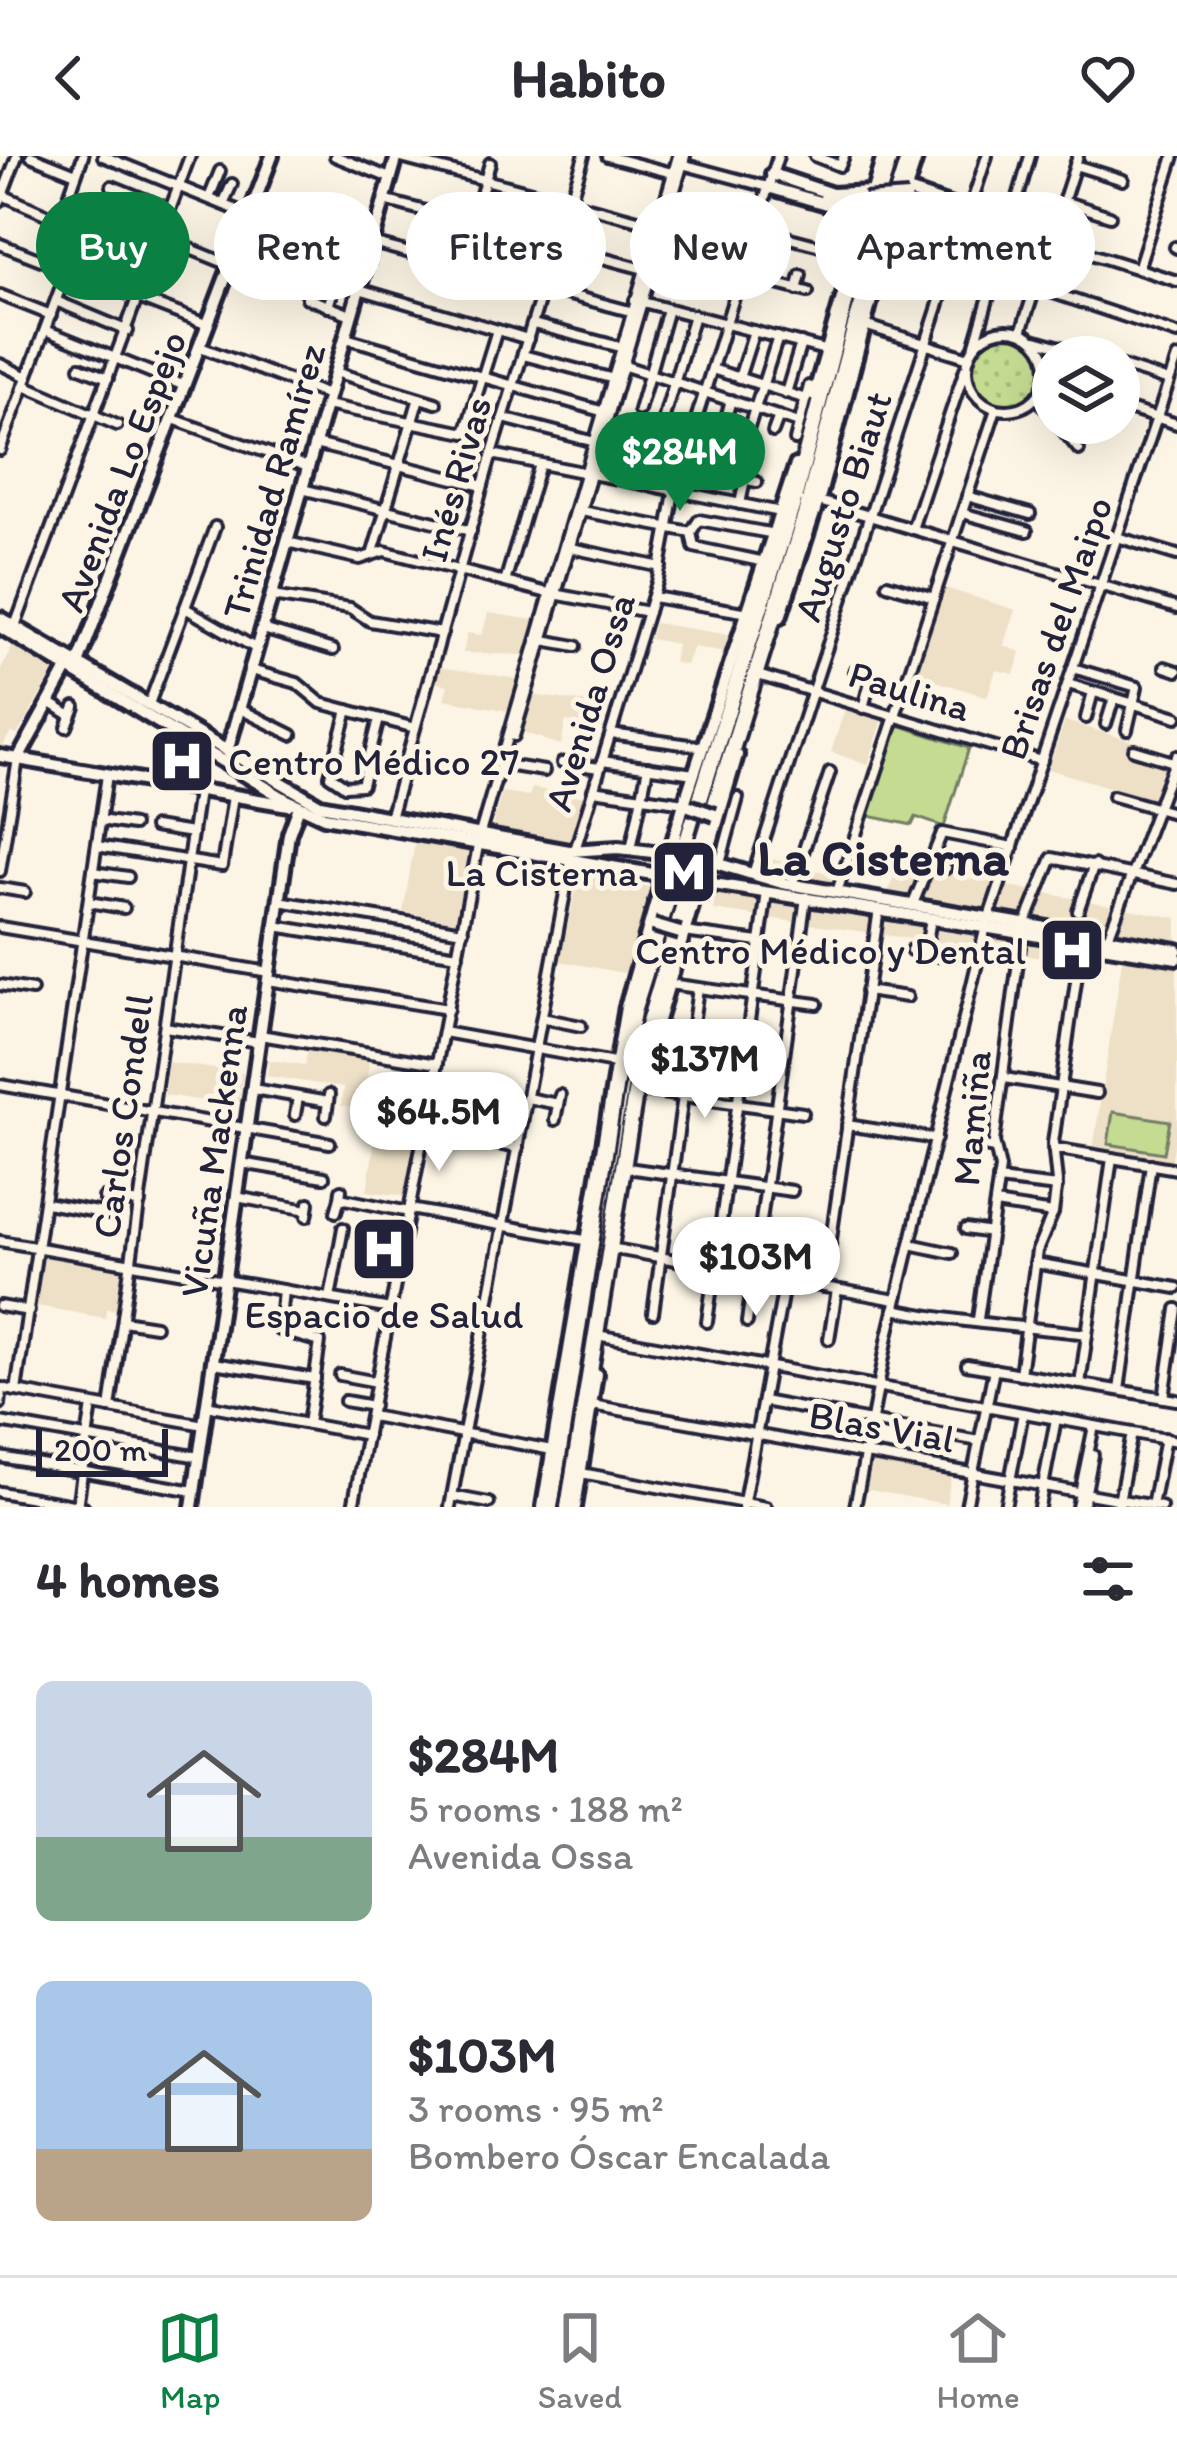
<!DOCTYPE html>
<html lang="en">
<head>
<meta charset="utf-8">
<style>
  :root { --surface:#fff; --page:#f7f7f7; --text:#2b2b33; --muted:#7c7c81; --line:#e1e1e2; --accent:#0b8043 }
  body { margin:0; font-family:Itim,sans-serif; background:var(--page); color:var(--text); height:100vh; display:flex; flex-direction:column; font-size:45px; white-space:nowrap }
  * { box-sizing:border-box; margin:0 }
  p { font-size:39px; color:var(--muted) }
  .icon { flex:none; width:66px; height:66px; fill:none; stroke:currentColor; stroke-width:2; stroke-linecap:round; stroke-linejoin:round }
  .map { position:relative; height:1351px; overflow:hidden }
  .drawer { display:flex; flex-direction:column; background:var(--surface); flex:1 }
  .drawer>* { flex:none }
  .hud { position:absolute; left:36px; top:36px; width:1107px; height:108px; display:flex; gap:24px }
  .controls { position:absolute; left:1032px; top:180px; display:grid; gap:24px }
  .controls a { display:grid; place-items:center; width:108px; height:108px; border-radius:50%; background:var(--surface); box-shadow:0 12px 48px #0002; font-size:60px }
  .scale { position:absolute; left:36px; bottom:30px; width:132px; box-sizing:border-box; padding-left:12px; border:6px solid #22223b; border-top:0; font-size:33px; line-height:42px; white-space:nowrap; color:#22223b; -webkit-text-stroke:9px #fcf5e5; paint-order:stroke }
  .price { position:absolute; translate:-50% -102px; padding:0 27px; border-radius:42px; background:#fff; color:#222; font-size:39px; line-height:78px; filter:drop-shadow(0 3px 6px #0008) }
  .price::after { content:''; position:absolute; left:50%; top:72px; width:36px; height:27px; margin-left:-18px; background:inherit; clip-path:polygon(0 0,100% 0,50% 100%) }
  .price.active { background:var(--accent); color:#fff }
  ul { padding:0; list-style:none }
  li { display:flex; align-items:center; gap:36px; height:300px; padding:0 36px }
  li span { display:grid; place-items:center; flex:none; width:336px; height:240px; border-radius:18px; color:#555 }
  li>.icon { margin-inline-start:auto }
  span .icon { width:144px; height:144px; fill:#fffc; stroke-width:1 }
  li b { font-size:51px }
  h2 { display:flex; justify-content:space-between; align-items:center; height:144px; padding:0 36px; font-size:51px }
  .pill { padding:0 42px; border-radius:54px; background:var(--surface); box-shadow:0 12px 48px #0002; font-size:42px; line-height:108px }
  .pill.active { background:var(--accent); color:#fff }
  header { display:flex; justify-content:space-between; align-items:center; height:156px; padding:0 36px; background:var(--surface); font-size:54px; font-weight:800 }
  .tabs { display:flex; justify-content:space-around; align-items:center; height:168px; border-top:3px solid var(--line); background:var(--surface); font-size:33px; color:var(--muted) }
  .tabs a { display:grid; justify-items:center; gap:6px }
  .tabs .active { color:var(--accent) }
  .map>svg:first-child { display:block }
  .built { fill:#eee0c7 }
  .park { fill:url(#park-dots); stroke:#737e66; stroke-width:3 }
  .pitch { fill:#c4db91; stroke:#737e66; stroke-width:3 }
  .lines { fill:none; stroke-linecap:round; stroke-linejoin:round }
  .minor-casing { stroke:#22223b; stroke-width:16 }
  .major-casing { stroke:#22223b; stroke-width:20 }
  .highway-casing { stroke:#22223b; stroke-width:22 }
  .minor { stroke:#fcf5e5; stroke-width:8 }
  .major { stroke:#fcf5e5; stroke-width:10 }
  .highway { stroke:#fcf5e5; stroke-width:14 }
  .rail { stroke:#22223b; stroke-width:3 }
  .minor-bridge-casing { stroke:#22223b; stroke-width:16; stroke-linecap:butt }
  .major-bridge-casing { stroke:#22223b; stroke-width:20; stroke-linecap:butt }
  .minor-bridge { stroke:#fcf5e5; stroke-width:8 }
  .major-bridge { stroke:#fcf5e5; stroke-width:10 }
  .labels { text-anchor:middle; stroke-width:10; stroke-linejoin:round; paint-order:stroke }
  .street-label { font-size:39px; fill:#22223b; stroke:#fcf5e5 }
  .poi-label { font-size:39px; fill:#22223b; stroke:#fcf5e5; text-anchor:end }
  .district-label { font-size:51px; font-weight:bold; fill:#22223b; stroke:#fcf5e5 }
</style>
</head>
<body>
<header><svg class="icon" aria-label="back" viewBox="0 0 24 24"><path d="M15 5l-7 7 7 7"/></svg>Habito<svg class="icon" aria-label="heart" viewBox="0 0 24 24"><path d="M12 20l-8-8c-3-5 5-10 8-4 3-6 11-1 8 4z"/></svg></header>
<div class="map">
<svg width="1177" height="1351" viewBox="0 0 1177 1351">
  <defs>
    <pattern id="park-dots" width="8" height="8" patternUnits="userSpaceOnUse" patternTransform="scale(3)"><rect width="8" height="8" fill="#c4db91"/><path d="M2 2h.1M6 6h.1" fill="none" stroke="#a8bc7e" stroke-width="1.8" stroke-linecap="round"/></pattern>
  </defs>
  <rect width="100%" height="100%" fill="#fcf5e5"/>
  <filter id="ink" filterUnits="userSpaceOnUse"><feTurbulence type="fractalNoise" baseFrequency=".00833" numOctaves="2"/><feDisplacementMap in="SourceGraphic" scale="24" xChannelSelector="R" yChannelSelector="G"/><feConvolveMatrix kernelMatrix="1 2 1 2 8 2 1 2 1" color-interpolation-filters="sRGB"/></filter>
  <g filter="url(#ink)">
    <g class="built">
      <polygon points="945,432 1016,454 1004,490 1021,496 1014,518 996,514 987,541 917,519"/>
      <polygon points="488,457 534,464 524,499 463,497 467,477 482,479"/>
      <polygon points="654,467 737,480 731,497 693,491 686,509 673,506 677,488 650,483"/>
      <polygon points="14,487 56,512 17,579 11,576 0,595 0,515"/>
      <polygon points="438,511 519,523 509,555 444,543 448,529 434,526"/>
      <polygon points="533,539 609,550 603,572 566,565 561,589 522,576"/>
      <polygon points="845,553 882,566 868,609 831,596"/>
      <polygon points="1065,565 1132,585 1130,598 1165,608 1153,644 1048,613"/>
      <polygon points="532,632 586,641 571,691 490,678 502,636 529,640"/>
      <polygon points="415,686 470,695 458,766 403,756"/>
      <polygon points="765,701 844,721 842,732 887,739 898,709 1177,762 1177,972 1171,1009 1093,993 1123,798 1106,795 1104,811 713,754 716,733 752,738"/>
      <polygon points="580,715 649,731 629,818 560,805"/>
      <polygon points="308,892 370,901 362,953 341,950 343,932 267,920 269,904 305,909"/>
      <polygon points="168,906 243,917 238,950 164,939"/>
      <polygon points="376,977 415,984 405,1040 367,1035"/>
      <polygon points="44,1101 124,1114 118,1154 106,1153 105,1162 36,1150"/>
      <polygon points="869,1306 951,1321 946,1348 864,1333"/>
    </g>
    <circle class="park" cx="1006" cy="215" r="37"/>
    <g class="pitch">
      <polygon points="895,568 969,592 944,671 916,661 912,669 864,659"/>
      <polygon points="1113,956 1170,965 1164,997 1108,988"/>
    </g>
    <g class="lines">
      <g class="minor-casing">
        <g id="minor">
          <polyline points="31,0 76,18"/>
          <polyline points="103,0 366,106"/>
          <polyline points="335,0 390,22"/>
          <polyline points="607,0 676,18"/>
          <polyline points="815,0 840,10 844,0"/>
          <polyline points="397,1 661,70"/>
          <polyline points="678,7 768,31"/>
          <polyline points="1075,9 1123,24"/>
          <polyline points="112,30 169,53"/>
          <polyline points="0,38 82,74 0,294"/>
          <polyline points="209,42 220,15"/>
          <polyline points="824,42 864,43"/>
          <polyline points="384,44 644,113"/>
          <polyline points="0,45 17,0"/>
          <polyline points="1063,45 1110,60"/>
          <polyline points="223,48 232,28"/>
          <polyline points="667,50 851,98"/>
          <polyline points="104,58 230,109"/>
          <polyline points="967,59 1177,125"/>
          <polyline points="61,62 83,0"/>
          <polyline points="372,87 630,155"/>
          <polyline points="0,88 208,169"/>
          <polyline points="323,88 307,142 351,159"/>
          <polyline points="1175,91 1177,92"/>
          <polyline points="650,95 808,136"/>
          <polyline points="460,110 490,7"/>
          <polyline points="1138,113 1174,0"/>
          <polyline points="774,127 778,112"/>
          <polyline points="1035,131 1177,178"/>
          <polyline points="359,133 528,183"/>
          <polyline points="797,134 801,119"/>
          <polyline points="0,139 51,159"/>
          <polyline points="635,144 825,194"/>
          <polyline points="56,145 128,175"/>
          <polyline points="328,151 344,96"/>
          <polyline points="533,168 624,192"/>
          <polyline points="864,169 969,202"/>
          <circle cx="1007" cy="214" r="40"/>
          <polyline points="45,174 185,230"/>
          <polyline points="1021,176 1078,0"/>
          <polyline points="346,182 608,257"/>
          <polyline points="1036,184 1096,201"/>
          <polyline points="975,188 1030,0"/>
          <polyline points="200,191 328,239"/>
          <polyline points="523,199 614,223"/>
          <polyline points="0,208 27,221"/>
          <polyline points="622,209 799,267"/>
          <polyline points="1119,209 1169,225"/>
          <polyline points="80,211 108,222"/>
          <polyline points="712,213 806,243"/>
          <polyline points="335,216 436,247"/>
          <polyline points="739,222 754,175"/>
          <polyline points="24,229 117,269"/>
          <polyline points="786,237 801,187"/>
          <polyline points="1037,241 1053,262"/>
          <polyline points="326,249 465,277 497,174"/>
          <polyline points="1119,250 1177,268"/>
          <polyline points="639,254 668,153"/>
          <polyline points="664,261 694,159"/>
          <polyline points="503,262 595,286"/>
          <polyline points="173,263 308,311"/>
          <polyline points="1057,267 1079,294"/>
          <polyline points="723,272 731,244"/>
          <polyline points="748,274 778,181"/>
          <polyline points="773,276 779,260"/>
          <polyline points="795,284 809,230"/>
          <polyline points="315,288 483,330"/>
          <polyline points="492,298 781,356"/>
          <polyline points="681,310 757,326"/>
          <polyline points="302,333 471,375"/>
          <polyline points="967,340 1030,358"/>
          <polyline points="819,345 1177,452"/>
          <polyline points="740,348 745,323"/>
          <polyline points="581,355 691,376"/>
          <polyline points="962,357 1027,375"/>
          <polyline points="912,373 965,213"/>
          <polyline points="691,376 699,364 775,378"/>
          <polyline points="691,376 694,391 765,406"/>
          <polyline points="1117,381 1177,399"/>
          <polyline points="287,386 360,403 384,395 544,436 648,456"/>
          <polyline points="566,391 661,411"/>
          <polyline points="373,396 419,242"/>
          <polyline points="505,426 540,308"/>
          <polyline points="887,428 934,442"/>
          <polyline points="272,440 350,452 370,465 442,477"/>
          <polyline points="653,441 749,457"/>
          <polyline points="185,452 257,493"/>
          <polyline points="15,470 190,0"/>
          <polyline points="263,473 333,494"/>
          <polyline points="543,484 576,490"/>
          <polyline points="1165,511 1177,515"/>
          <polyline points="1073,512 1137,531 1127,574"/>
          <polyline points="251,514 297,527 321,547 415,572"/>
          <polyline points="855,515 871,522 863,552"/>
          <polyline points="761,520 1042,605"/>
          <polyline points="1068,528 1177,561"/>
          <polyline points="49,546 71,560"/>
          <polyline points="149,548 215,371"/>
          <polyline points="240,553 292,579"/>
          <polyline points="1086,562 1093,536"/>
          <polyline points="1106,568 1114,542"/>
          <polyline points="67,571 75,551"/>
          <polyline points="611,578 704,591"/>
          <polyline points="514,580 685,0"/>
          <polyline points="1134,594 1177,607"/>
          <polyline points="602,605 694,618"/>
          <polyline points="405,607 443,613"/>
          <polyline points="562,607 600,612"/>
          <polyline points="506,609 544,615"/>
          <polyline points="345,630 362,629 379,563"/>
          <polyline points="345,630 330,620 348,554"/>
          <polyline points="593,634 685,647"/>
          <polyline points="1113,640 1177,658"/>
          <polyline points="390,662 490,304 584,0"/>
          <polyline points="100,664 133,669"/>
          <polyline points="154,671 192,677"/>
          <polyline points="97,690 222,710 233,640"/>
          <polyline points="631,693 648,611"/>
          <polyline points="575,694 658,423 675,331 778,0"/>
          <polyline points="721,704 738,642"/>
          <polyline points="928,706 946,712"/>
          <polyline points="910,708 926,714"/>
          <polyline points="0,715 18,603"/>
          <polyline points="93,716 128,721"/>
          <polyline points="753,718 987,0"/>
          <polyline points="792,729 830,616"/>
          <polyline points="0,732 25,736"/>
          <polyline points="837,736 996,253"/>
          <polyline points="279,745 463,775"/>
          <polyline points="89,746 124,752"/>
          <polyline points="913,748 942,677 1013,691"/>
          <polyline points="1078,755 1094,709"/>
          <polyline points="275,770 458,799"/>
          <polyline points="0,771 269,816"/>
          <polyline points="684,776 759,786"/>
          <polyline points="1107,784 1177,600"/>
          <polyline points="911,794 939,800"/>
          <polyline points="925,797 931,763"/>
          <polyline points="268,824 448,853"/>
          <polyline points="669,828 817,848"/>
          <polyline points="0,829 32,834"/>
          <polyline points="866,835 907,841"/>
          <polyline points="542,862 581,870"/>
          <polyline points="165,871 259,886"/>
          <polyline points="443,876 614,907"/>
          <polyline points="260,879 437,908"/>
          <polyline points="744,895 783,900"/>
          <polyline points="1004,922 1097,937"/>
          <polyline points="0,929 330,987"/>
          <polyline points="253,933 328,946"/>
          <polyline points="640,934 803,957"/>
          <polyline points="527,942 558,948"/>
          <polyline points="367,943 429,954"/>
          <polyline points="295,959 298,941"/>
          <polyline points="326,960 329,939"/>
          <polyline points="555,964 560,939"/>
          <polyline points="847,969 936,983"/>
          <polyline points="480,985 518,992"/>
          <polyline points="978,989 994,992"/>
          <polyline points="1053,992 1177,1013"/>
          <polyline points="241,1007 324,1021"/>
          <polyline points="627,1012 792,1035"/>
          <polyline points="998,1024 1057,1031"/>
          <polyline points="341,1034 340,1042 409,1056"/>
          <polyline points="236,1041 308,1054"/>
          <polyline points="104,1042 140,1047"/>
          <polyline points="46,1047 108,1058 112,1043"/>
          <polyline points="995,1048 1053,1057"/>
          <polyline points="410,1053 584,1084"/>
          <polyline points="336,1056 340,1042"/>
          <polyline points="307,1060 309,1047"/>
          <polyline points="966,1073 991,1077"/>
          <polyline points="0,1085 391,1153"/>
          <polyline points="910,1088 952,1097"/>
          <polyline points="615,1093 896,1144"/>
          <polyline points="1035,1107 1177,1132"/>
          <polyline points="824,1131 879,753"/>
          <polyline points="283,1134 279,1174 320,1186 308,1268"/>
          <polyline points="330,1142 343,1072"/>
          <polyline points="0,1150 29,1155"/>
          <path d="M 894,1153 C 957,1167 1022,1170 1087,1178"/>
          <polyline points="653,1157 698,832"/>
          <polyline points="978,1163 1000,1012 994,986 1022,776 1052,702 1177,728"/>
          <polyline points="123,1165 155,1170"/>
          <polyline points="707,1166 767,736"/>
          <polyline points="747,1166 806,741"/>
          <polyline points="602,1180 1177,1285"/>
          <polyline points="829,1183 837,1134"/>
          <polyline points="213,1207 315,1223"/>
          <polyline points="967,1209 1177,1244"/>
          <polyline points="1020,1218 1037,1095 1053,1057 1057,1026 1053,987 1082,783"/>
          <polyline points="340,1219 377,1226"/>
          <polyline points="1080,1228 1112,1002"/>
          <polyline points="0,1232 204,1269"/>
          <polyline points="1119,1234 1151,1008"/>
          <polyline points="16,1235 107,619"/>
          <polyline points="1164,1242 1177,1153"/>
          <polyline points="345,1245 373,1250"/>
          <polyline points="763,1245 979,1285"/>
          <polyline points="0,1248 2,1232"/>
          <polyline points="206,1249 367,1279"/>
          <polyline points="592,1249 1161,1351"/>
          <polyline points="110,1252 198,635"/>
          <polyline points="371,1260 552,1294"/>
          <polyline points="0,1266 199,1301"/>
          <polyline points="0,1301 194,1335"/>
          <polyline points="581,1317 766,1351"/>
          <polyline points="0,1336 84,1351"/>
          <polyline points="452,1340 489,1347"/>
          <polyline points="1152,1350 1165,1282"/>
          <polyline points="77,1351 92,1249"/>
          <polyline points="353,1351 481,674 678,0"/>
          <polyline points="450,1351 571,705"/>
          <polyline points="743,1351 785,1124"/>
          <polyline points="855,1351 888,1180 986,770 1177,202"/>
          <polyline points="966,1351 994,1213"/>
          <polyline points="1005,1351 1023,1257"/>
          <polyline points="1039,1351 1056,1263"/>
          <polyline points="1077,1351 1094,1270"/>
          <polyline points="1083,1351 1093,1299"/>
          <polyline points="1118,1351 1132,1277"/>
        </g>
      </g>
      <g class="major-casing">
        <g id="major">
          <polyline points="772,18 832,38 871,36"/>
          <polyline points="768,31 864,59"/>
          <polyline points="905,34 969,56"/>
          <polyline points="902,45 965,67"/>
          <polyline points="879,116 917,0"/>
          <polyline points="814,239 883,0"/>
          <polyline points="780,461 820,339 874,133"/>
          <polyline points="0,462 320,649 569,695 618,692 670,698"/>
          <polyline points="0,471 285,643 324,661 664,720"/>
          <polyline points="76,513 272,0"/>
          <polyline points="227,596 397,0"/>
          <polyline points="0,600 288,649"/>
          <polyline points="18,603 71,506"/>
          <polyline points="702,703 782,727 1177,794"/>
          <polyline points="695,725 1177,802"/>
          <polyline points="648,898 737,599"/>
          <polyline points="192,1351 289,678 299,651"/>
          <polyline points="543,1351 626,851 682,654 796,309"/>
          <polyline points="575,1351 596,1218"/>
        </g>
      </g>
      <g class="highway-casing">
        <g id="highway">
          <polyline points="550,1351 633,856 792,351 850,128 890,0"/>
          <polyline points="568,1351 646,870 805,359 855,170 909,0"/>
        </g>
      </g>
      <use href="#minor" class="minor"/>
      <use href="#major" class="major"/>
      <use href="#highway" class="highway"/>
      <polyline class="rail" points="559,1351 627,911 705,646"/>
      <g class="minor-bridge-casing">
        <polyline id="minor-bridge" points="864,43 908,40"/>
      </g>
      <g class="major-bridge-casing">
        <g id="major-bridge">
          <polyline points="689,650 715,659"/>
          <polyline points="674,698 702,703"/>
          <polyline points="667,721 695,725"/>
          <polyline points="653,769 680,777"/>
        </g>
      </g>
      <use href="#minor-bridge" class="minor-bridge"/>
      <use href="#major-bridge" class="major-bridge"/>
    </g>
  </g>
  <defs>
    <g id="hospital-square" transform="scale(3.45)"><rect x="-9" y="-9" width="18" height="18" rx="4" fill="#22223b" stroke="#fcf5e5"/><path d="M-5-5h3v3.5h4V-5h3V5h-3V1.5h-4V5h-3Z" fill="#fff"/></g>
    <g id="metro-square" transform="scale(3.45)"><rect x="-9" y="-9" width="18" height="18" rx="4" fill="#22223b" stroke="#fcf5e5"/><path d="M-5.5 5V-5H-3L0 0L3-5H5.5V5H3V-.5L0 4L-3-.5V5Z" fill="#fff"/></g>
  </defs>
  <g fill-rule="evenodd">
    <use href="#hospital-square" x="182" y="605"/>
    <use href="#metro-square" x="684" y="716"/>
    <use href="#hospital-square" x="1072" y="794"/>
    <use href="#hospital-square" x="384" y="1093"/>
  </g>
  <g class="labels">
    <g class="street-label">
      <text transform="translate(121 315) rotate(-69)" y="14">Avenida Lo Espejo</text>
      <text transform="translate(455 323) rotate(-74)" y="14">Inés Rivas</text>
      <text transform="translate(273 325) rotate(-74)" y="14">Trinidad Ramírez</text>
      <text transform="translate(842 350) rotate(-72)" y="14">Augusto Biaut</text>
      <text transform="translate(1055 472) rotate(-71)" y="14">Brisas del Maipo</text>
      <text transform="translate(910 534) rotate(17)" y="14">Paulina</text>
      <text transform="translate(589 546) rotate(-73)" y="14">Avenida Ossa</text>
      <text transform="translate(122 960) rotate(-82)" y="14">Carlos Condell</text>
      <text transform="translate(971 962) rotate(-85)" y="14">Mamiña</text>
      <text transform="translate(213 995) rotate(-82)" y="14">Vicuña Mackenna</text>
      <text transform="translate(882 1270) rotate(10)" y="14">Blas Vial</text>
    </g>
    <g class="poi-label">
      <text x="228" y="619" text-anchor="start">Centro Médico 27</text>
      <text x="638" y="730">La Cisterna</text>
      <text x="1026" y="808">Centro Médico y Dental</text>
      <text x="384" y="1172" text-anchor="middle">Espacio de Salud</text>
    </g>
    <g class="district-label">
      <text x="883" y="719">La Cisterna</text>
    </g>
  </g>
</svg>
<div class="controls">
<a><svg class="icon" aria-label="layers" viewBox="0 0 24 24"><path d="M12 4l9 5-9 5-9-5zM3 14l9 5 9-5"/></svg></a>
</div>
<div class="scale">200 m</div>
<b class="price active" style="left:680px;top:358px">$284M</b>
<b class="price" style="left:705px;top:965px">$137M</b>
<b class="price" style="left:439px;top:1018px">$64.5M</b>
<b class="price" style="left:756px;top:1163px">$103M</b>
<div class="hud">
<a class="pill active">Buy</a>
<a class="pill">Rent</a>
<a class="pill">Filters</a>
<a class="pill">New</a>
<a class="pill">Apartment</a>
</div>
</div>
<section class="drawer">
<h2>4 homes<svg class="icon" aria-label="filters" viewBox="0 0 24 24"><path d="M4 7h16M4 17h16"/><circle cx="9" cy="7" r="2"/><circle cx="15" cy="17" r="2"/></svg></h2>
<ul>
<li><span style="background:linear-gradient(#c9d6e8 65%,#7fa58c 0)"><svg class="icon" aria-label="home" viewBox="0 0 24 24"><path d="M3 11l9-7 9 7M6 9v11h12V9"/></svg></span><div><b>$284M</b><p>5 rooms · 188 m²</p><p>Avenida Ossa</p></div></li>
<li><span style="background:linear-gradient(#a9c7e8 70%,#b9a48a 0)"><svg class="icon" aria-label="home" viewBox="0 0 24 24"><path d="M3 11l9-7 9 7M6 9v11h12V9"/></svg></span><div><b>$103M</b><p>3 rooms · 95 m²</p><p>Bombero Óscar Encalada</p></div></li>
</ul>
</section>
<nav class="tabs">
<a class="active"><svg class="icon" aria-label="map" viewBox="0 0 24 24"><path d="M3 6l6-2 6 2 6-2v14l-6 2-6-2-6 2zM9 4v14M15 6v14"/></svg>Map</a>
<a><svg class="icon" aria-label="saved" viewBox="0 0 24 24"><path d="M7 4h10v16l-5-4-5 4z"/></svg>Saved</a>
<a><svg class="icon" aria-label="home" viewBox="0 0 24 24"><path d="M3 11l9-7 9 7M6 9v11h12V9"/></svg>Home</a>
</nav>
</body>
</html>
